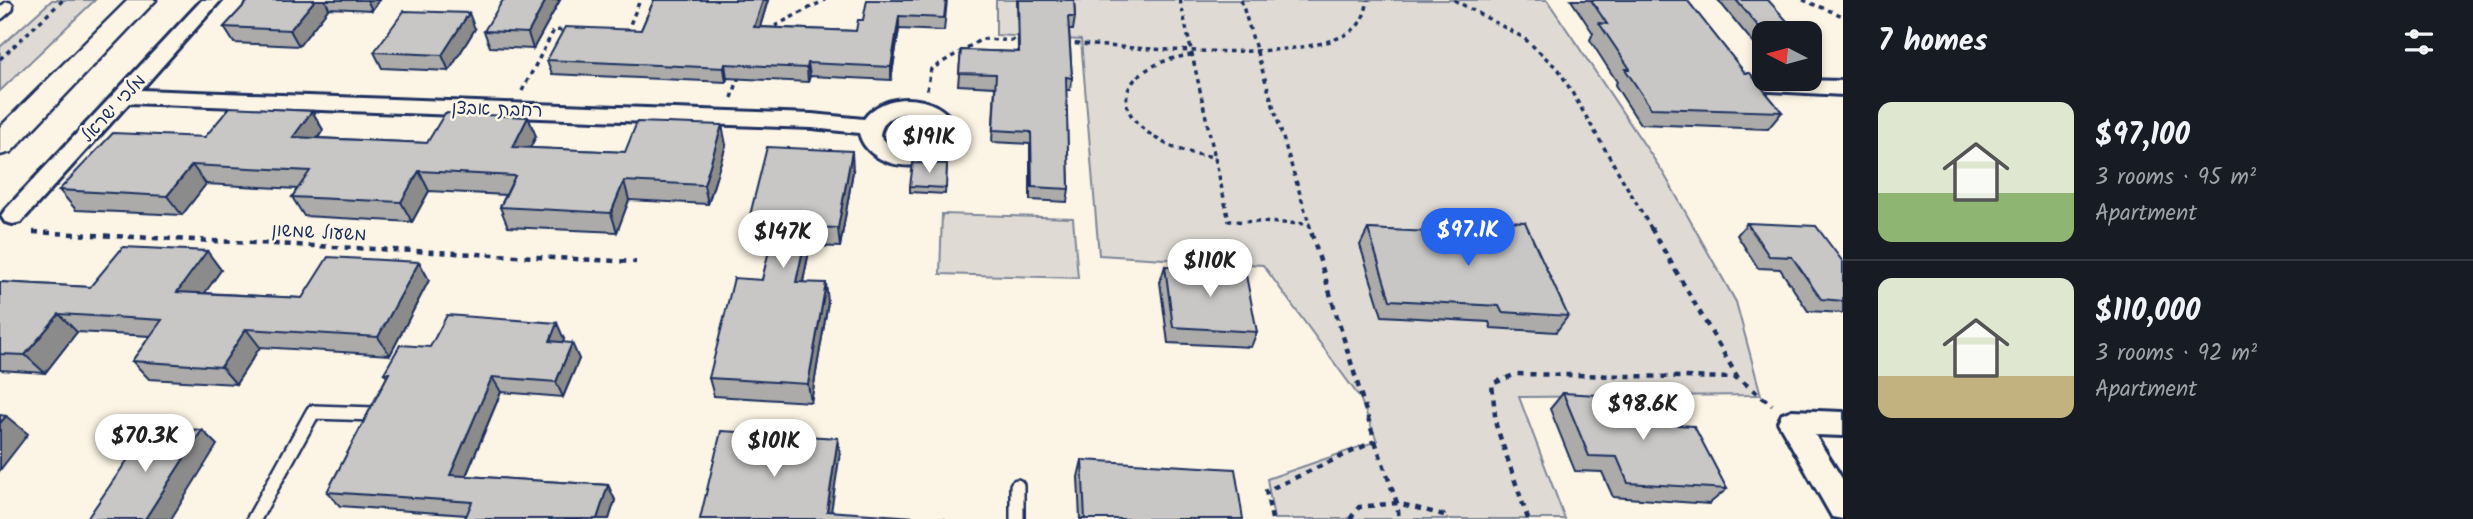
<!DOCTYPE html>
<html lang="en">
<head>
<meta charset="utf-8">
<style>
  :root { --surface:#171b24; --page:#20242c; --text:#f1f3f6; --muted:#9ea1a6; --line:#363941; --accent:#2563eb }
  body { margin:0; font-family:Kalam,"Playpen Sans Hebrew",sans-serif; background:var(--page); color:var(--text); height:100vh; display:flex; flex-direction:column; font-size:26px; white-space:nowrap }
  * { box-sizing:border-box; margin:0 }
  p { font-size:23px; color:var(--muted) }
  .icon { flex:none; width:38px; height:38px; fill:none; stroke:currentColor; stroke-width:2; stroke-linecap:round; stroke-linejoin:round }
  .map { position:relative; flex:1; overflow:hidden }
  .sheet { display:flex; flex-direction:column; background:var(--surface); width:630px }
  .sheet>* { flex:none }
  .needle { width:46px; rotate:276deg }
  .controls { position:absolute; left:1752px; top:21px; display:grid; gap:14px }
  .controls a { display:grid; place-items:center; width:70px; height:70px; border-radius:14px; background:var(--surface); box-shadow:0 4px 10px #0003; font-size:35px }
  .price { position:absolute; translate:-50% -60px; padding:0 16px; border-radius:24px; background:#fff; color:#222; font-size:23px; line-height:46px; filter:drop-shadow(0 2px 4px #0008) }
  .price::after { content:''; position:absolute; left:50%; top:42px; width:21px; height:16px; margin-left:-10px; background:inherit; clip-path:polygon(0 0,100% 0,50% 100%) }
  .price.selected { background:var(--accent); color:#fff }
  ul { padding:0; list-style:none }
  li { display:flex; align-items:center; gap:21px; height:175px; padding:0 35px }
  li+li { border-top:2px solid var(--line) }
  li span { display:grid; place-items:center; flex:none; width:196px; height:140px; border-radius:14px; color:#555 }
  li>.icon { margin-inline-start:auto }
  span .icon { width:84px; height:84px; fill:#fffc; stroke-width:1 }
  li b { font-size:30px }
  h2 { display:flex; justify-content:space-between; align-items:center; height:84px; padding:0 35px; font-size:30px }
  main { display:flex; flex:1; min-height:0 }
  .map>svg:first-child { display:block }
  .green { fill:#dfdbd4; stroke:#7d8599; stroke-width:2 }
  .lines { fill:none; stroke-linecap:round; stroke-linejoin:round }
  .lane-far1-casing { stroke:#1b2f5e; stroke-width:15 }
  .lane-casing { stroke:#1b2f5e; stroke-width:18 }
  .street-casing { stroke:#1b2f5e; stroke-width:6 }
  .secondary-casing { stroke:#1b2f5e; stroke-width:5 }
  .path-far1 { stroke:#1b2f5e; stroke-width:3.5; stroke-dasharray:4.5 4.5; stroke-linecap:butt }
  .path { stroke:#1b2f5e; stroke-width:4.5; stroke-dasharray:6 6; stroke-linecap:butt }
  .lane-far1 { stroke:#fcf5e5; stroke-width:10 }
  .lane { stroke:#fcf5e5; stroke-width:13 }
  .street { fill:#fcf5e5; fill-rule:evenodd }
  .secondary { fill:#fcf5e5; fill-rule:evenodd }
  .wall { fill:#acabaa; stroke:#1b2f5e; stroke-width:2 }
  .shaded-wall { fill:#8c8b8b; stroke:#1b2f5e; stroke-width:2 }
  .building { fill:#c8c7c6; stroke:#1b2f5e; stroke-width:2 }
  .labels { text-anchor:middle; stroke-width:5; stroke-linejoin:round; paint-order:stroke }
  .street-label { font-size:18px; fill:#1b2f5e; stroke:#fcf5e5 }
</style>
</head>
<body>
<main>
<div class="map">
<svg width="1843" height="519" viewBox="0 0 1843 519">
  <rect width="100%" height="100%" fill="#fcf5e5"/>
  <filter id="ink" filterUnits="userSpaceOnUse"><feTurbulence type="fractalNoise" baseFrequency=".0143" numOctaves="2"/><feDisplacementMap in="SourceGraphic" scale="14" xChannelSelector="R" yChannelSelector="G"/><feConvolveMatrix kernelMatrix="1 2 1 2 8 2 1 2 1" color-interpolation-filters="sRGB"/></filter>
  <g filter="url(#ink)">
    <g class="green">
      <polygon points="52,0 95,0 0,91 0,47"/>
      <polygon points="996,0 1547,0 1664,174 1736,302 1761,395 1519,397 1565,519 1274,519 1267,479 1377,441 1360,398 1263,265 1099,255 1081,40 996,35"/>
      <polygon points="942,214 1073,218 1078,278 940,274"/>
    </g>
    <g class="lines">
      <g class="lane-far1-casing">
        <polyline id="lane-far1" points="0,14 8,7"/>
      </g>
      <g class="lane-casing">
        <g id="lane">
          <polyline points="1017,486 1017,519"/>
          <polyline points="254,519 313,412 375,414"/>
        </g>
      </g>
      <g class="street-casing">
        <g id="street">
          <path d="M 202,0 L 221,0 L 141,90 L 812,114 L 864,119 C 886,88 945,94 958,131 C 954,140 951,148 943,155 C 918,175 867,166 859,133 L 812,128 L 129,103 L 21,222 L 13,224 L 5,222 L 1,216 L 5,210 ZM 912,113 C 923,115 932,120 936,131 C 926,155 894,156 880,135 C 883,118 896,113 912,113 Z"/>
          <polygon points="1760,79 1843,81 1843,95 1753,90 1750,85 1753,80"/>
          <polygon points="1792,410 1843,412 1843,436 1815,435 1843,480 1843,519 1832,517 1778,422 1782,414"/>
        </g>
      </g>
      <g class="secondary-casing">
        <polygon id="secondary" points="128,0 156,0 11,152 0,155 0,127"/>
      </g>
      <g class="path-far1">
        <polyline points="1180,0 1229,221 1310,224"/>
        <polyline points="1241,0 1311,230"/>
        <polyline points="1454,0 1524,38 1559,70 1652,230"/>
        <polyline points="1803,0 1843,16"/>
        <polyline points="767,30 825,0"/>
        <polyline points="627,32 640,0"/>
        <path d="M 1066,43 C 1125,47 1311,66 1354,29 C 1363,22 1366,10 1368,0"/>
        <path d="M 1192,55 C 1136,61 1095,102 1159,140 C 1176,151 1195,154 1215,157"/>
        <polyline points="0,59 63,0"/>
        <polyline points="927,90 931,69 982,39 1022,41"/>
        <polyline points="522,91 554,30 568,31"/>
        <polyline points="732,98 739,76"/>
      </g>
      <g class="path">
        <polyline points="1651,228 1738,378 1772,405"/>
        <polyline points="33,232 636,262"/>
        <polyline points="1375,441 1397,503 1399,519"/>
        <polyline points="1272,519 1266,491 1375,441 1310,228"/>
        <polyline points="1350,519 1359,507 1397,503 1444,515 1446,519"/>
        <polyline points="1528,519 1496,425 1492,384 1516,374 1737,378"/>
      </g>
      <use href="#lane-far1" class="lane-far1"/>
      <use href="#lane" class="lane"/>
      <use href="#street" class="street"/>
      <use href="#secondary" class="secondary"/>
    </g>
    <g class="wall">
      <polygon points="249,0 379,0 372,10 329,8 299,46 234,43 224,27"/>
      <polygon points="560,0 533,49 490,47 484,31"/>
      <polygon points="654,0 768,0 760,27 856,31 863,20 947,0 944,31 899,29 891,80 810,76 808,82 727,78 726,82 552,74 547,60 641,30"/>
      <polygon points="1017,0 1074,0 1075,17 1073,30 1069,30 1072,78 1070,90 1066,90 1069,189 1067,202 1030,200 1030,144 992,142 995,87 958,85 961,50 1018,52"/>
      <polygon points="1571,0 1687,0 1745,73 1782,112 1768,129 1640,124 1615,85 1617,82 1590,40 1593,33"/>
      <polygon points="1718,0 1768,0 1764,33 1764,56"/>
      <polygon points="475,29 449,71 382,68 374,52"/>
      <polygon points="312,111 323,130 318,138 427,143 536,136 530,148 625,152 726,145 708,204 629,200 617,232 508,227 500,207 506,195 429,191 412,222 304,216 292,197 297,189 206,184 182,215 76,210 59,190 205,137"/>
      <polygon points="947,164 945,194 910,192 910,186"/>
      <polygon points="853,171 840,247 810,246 803,282 828,302 811,402 714,396 709,378 762,280 771,244 751,243 748,223"/>
      <polygon points="1464,219 1568,316 1556,332 1491,328 1489,322 1382,316 1360,245 1368,229 1456,234"/>
      <polygon points="1747,223 1843,262 1843,313 1808,311 1780,269 1758,268 1737,235"/>
      <polygon points="207,251 221,270 204,293 302,298 419,262 429,280 390,355 260,347 236,384 149,379 132,361 150,336 77,332 45,373 0,370 0,282 90,287"/>
      <polygon points="1165,266 1257,332 1251,347 1168,343 1160,282"/>
      <polygon points="564,339 563,342 579,359 563,397 501,392 466,476 608,485 615,500 609,519 465,519 466,515 340,506 327,492 387,377 384,373 430,347"/>
      <polygon points="1563,393 1661,424 1727,489 1709,504 1613,497 1602,472 1575,471 1550,409"/>
      <polygon points="1082,460 1243,519 1080,519 1078,477"/>
    </g>
    <g class="shaded-wall">
      <polygon points="315,0 325,0 329,8 299,46 290,30"/>
      <polygon points="367,0 379,0 372,10"/>
      <polygon points="546,0 560,0 533,49 528,33"/>
      <polygon points="763,0 768,0 756,40 754,27"/>
      <polygon points="469,13 475,29 449,71 442,55"/>
      <polygon points="899,16 899,29 891,80 891,67"/>
      <polygon points="808,63 810,76 808,82 807,68"/>
      <polygon points="725,64 727,78 726,82 724,68"/>
      <polygon points="312,111 323,130 305,156 293,137"/>
      <polygon points="528,117 536,136 521,166 513,147"/>
      <polygon points="722,125 726,145 708,204 704,185"/>
      <polygon points="852,151 853,171 840,247 838,228"/>
      <polygon points="192,165 206,184 182,215 167,196"/>
      <polygon points="419,171 429,191 412,222 401,202"/>
      <polygon points="624,181 629,200 617,232 611,213"/>
      <polygon points="808,227 810,246 799,301 796,282"/>
      <polygon points="207,251 221,270 193,310 177,292"/>
      <polygon points="419,262 429,280 390,355 378,337"/>
      <polygon points="826,283 828,302 811,402 808,384"/>
      <polygon points="59,314 77,332 45,373 25,355"/>
      <polygon points="557,323 564,339 557,357 550,341"/>
      <polygon points="246,329 260,347 236,384 221,367"/>
      <polygon points="572,343 579,359 563,397 556,382"/>
      <polygon points="492,377 501,392 460,490 450,475"/>
      <polygon points="6,416 28,434 0,470 0,423"/>
      <polygon points="202,430 217,445 171,519 145,519"/>
      <polygon points="838,438 840,453 830,519 827,511"/>
      <polygon points="608,485 615,500 609,519 597,519"/>
    </g>
    <g class="building">
      <polygon points="249,0 315,0 290,30 224,27"/>
      <polygon points="503,0 546,0 528,33 484,31"/>
      <polygon points="654,0 763,0 754,27 856,31 858,20 863,20 867,0 946,0 944,18 899,16 891,67 808,63 807,68 725,64 724,68 547,60 565,27 641,30"/>
      <polygon points="1018,0 1074,0 1075,17 1068,17 1072,78 1066,77 1069,189 1032,187 1031,132 993,130 996,74 959,73 961,50 1019,52"/>
      <polygon points="1591,0 1687,0 1745,73 1750,73 1782,112 1651,108 1625,69 1630,69 1599,23 1607,24"/>
      <polygon points="1736,0 1768,0 1798,33 1764,33"/>
      <polygon points="404,11 469,13 442,55 374,52"/>
      <polygon points="230,107 312,111 293,137 427,143 445,113 528,117 513,147 625,152 637,122 722,125 704,185 624,181 611,213 500,207 515,176 419,171 401,202 292,197 310,171 192,165 167,196 59,190 113,133 205,137"/>
      <polygon points="767,147 852,151 838,228 808,227 796,282 826,283 808,384 709,378 734,278 762,280 775,225 748,223"/>
      <polygon points="913,163 947,164 946,188 910,186"/>
      <polygon points="1464,219 1525,222 1568,316 1502,312 1499,306 1390,300 1368,229 1470,234"/>
      <polygon points="1747,223 1816,226 1843,262 1843,301 1821,299 1792,257 1769,256"/>
      <polygon points="123,247 207,251 177,292 302,298 328,257 419,262 378,337 246,329 221,367 132,361 162,320 59,314 25,355 0,354 0,282 90,287"/>
      <polygon points="1165,266 1245,270 1257,332 1173,327"/>
      <polygon points="447,315 557,323 550,341 572,343 556,382 492,377 450,475 608,485 597,519 465,519 472,502 327,492 389,373 384,373 400,345 430,347"/>
      <polygon points="1563,393 1649,398 1661,424 1694,426 1727,489 1628,483 1617,457 1589,456"/>
      <polygon points="0,415 6,416 0,423"/>
      <polygon points="150,427 202,430 145,519 87,519"/>
      <polygon points="721,431 838,438 827,511 945,519 700,519"/>
      <polygon points="1082,460 1235,469 1243,519 1085,519"/>
    </g>
  </g>
  <g class="labels">
    <g class="street-label">
      <text transform="translate(113 108) rotate(-47)" y="6">מלכי ישראל</text>
      <text transform="translate(497 109) rotate(2)" y="6">רחבת אבצן</text>
      <text transform="translate(319 232) rotate(3)" y="6">משעול שמשון</text>
    </g>
  </g>
</svg>
<div class="controls">
<a><svg class="needle" viewBox="-14 -14 28 28"><path d="M0-13l5 13h-10z" fill="#e53935"/><path d="M0 13l5-13h-10z" fill="#9ea1a6"/></svg></a>
</div>
<b class="price" style="left:929px;top:175px">$191K</b>
<b class="price selected" style="left:1468px;top:268px">$97.1K</b>
<b class="price" style="left:783px;top:270px">$147K</b>
<b class="price" style="left:1210px;top:299px">$110K</b>
<b class="price" style="left:1643px;top:442px">$98.6K</b>
<b class="price" style="left:145px;top:474px">$70.3K</b>
<b class="price" style="left:774px;top:479px">$101K</b>
</div>
<section class="sheet">
<h2>7 homes<svg class="icon" aria-label="filters" viewBox="0 0 24 24"><path d="M4 7h16M4 17h16"/><circle cx="9" cy="7" r="2"/><circle cx="15" cy="17" r="2"/></svg></h2>
<ul>
<li><span style="background:linear-gradient(#dfe7d0 65%,#8fb573 0)"><svg class="icon" aria-label="home" viewBox="0 0 24 24"><path d="M3 11l9-7 9 7M6 9v11h12V9"/></svg></span><div><b>$97,100</b><p>3 rooms · 95 m²</p><p>Apartment</p></div></li>
<li><span style="background:linear-gradient(#dfe7d0 70%,#c2b280 0)"><svg class="icon" aria-label="home" viewBox="0 0 24 24"><path d="M3 11l9-7 9 7M6 9v11h12V9"/></svg></span><div><b>$110,000</b><p>3 rooms · 92 m²</p><p>Apartment</p></div></li>
</ul>
</section>
</main>
</body>
</html>
